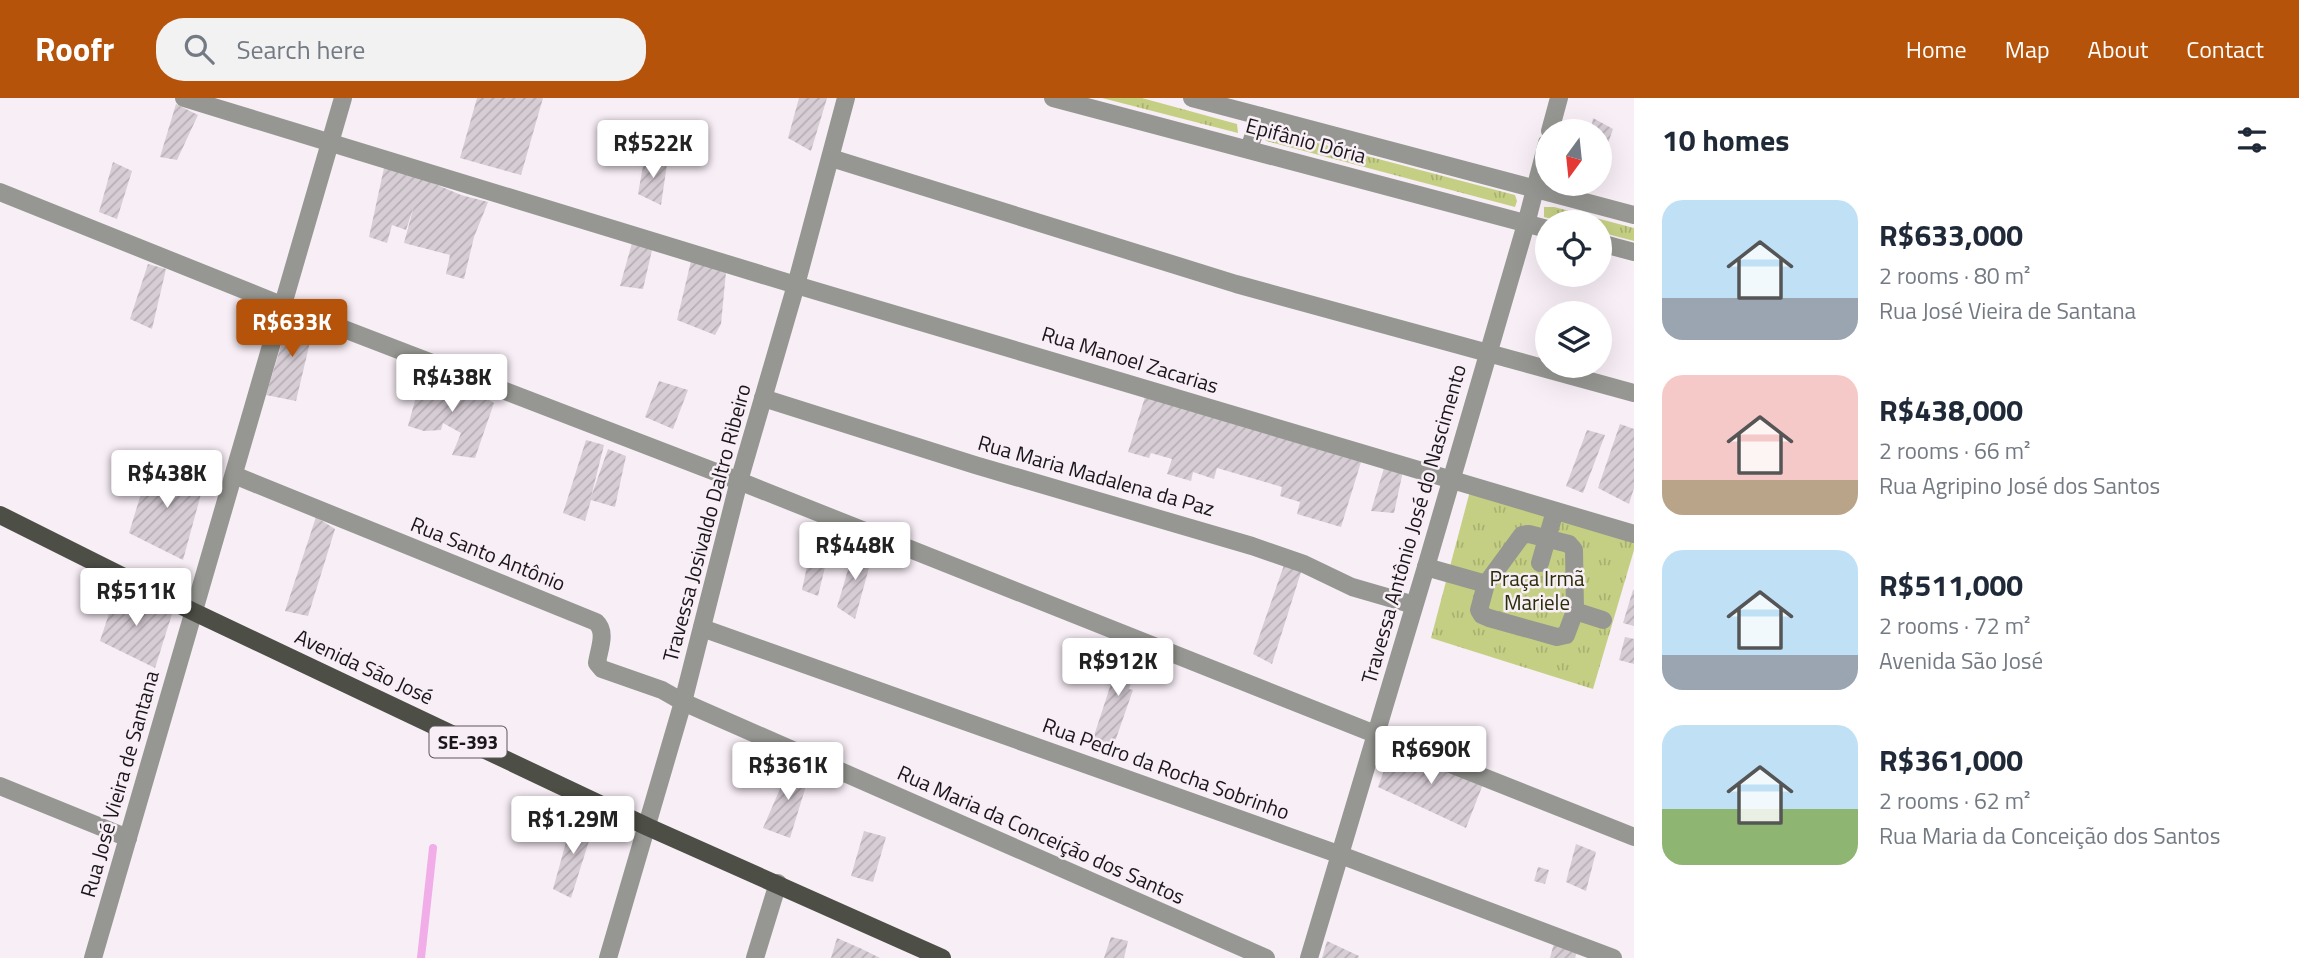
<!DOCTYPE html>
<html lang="en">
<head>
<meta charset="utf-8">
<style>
  :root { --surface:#fff; --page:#f2f2f3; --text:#1f2937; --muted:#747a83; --accent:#b45309 }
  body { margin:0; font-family:"Titillium Web",sans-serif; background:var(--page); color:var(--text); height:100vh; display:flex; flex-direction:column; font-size:26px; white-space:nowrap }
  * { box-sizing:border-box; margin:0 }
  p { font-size:23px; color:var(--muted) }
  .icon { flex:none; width:38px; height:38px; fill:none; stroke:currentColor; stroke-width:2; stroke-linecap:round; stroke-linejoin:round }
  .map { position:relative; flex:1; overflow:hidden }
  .drawer { display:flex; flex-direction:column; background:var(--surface); width:665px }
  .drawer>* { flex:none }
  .needle { width:46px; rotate:195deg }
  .controls { position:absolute; left:1535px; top:21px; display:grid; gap:14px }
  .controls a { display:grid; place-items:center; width:77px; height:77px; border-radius:50%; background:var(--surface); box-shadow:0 7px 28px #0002; font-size:35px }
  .price { position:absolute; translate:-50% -60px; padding:0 16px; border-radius:7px; background:#fff; color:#222; font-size:23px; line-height:46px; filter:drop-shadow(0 2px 4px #0008) }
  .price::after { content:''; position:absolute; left:50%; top:42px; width:21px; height:16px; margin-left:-10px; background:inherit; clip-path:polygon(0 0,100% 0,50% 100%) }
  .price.on { background:var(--accent); color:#fff }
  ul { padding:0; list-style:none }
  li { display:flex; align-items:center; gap:21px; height:175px; padding:0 28px }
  li span { display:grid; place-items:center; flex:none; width:196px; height:140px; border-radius:21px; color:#555 }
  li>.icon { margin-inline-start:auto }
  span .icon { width:84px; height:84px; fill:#fffc; stroke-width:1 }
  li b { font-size:30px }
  h2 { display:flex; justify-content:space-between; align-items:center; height:84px; padding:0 28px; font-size:30px }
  header { display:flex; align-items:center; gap:42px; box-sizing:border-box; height:98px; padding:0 35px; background:var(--accent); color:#fff }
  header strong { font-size:33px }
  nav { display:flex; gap:38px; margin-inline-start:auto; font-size:24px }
  .search { width:490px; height:63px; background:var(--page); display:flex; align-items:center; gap:18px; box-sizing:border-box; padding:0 24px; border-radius:28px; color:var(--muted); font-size:26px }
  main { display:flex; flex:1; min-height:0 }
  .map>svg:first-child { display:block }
  .park { fill:url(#park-tufts) }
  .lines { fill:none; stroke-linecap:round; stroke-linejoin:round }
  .stream { stroke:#f1ade7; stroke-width:8 }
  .building { fill:url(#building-hatch) }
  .minor { stroke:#969792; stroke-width:18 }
  .major { stroke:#4d4e46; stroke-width:18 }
  .labels { text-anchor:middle; stroke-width:5; stroke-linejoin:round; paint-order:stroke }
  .shield { fill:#f8eef6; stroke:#5d575b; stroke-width:2 }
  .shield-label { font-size:19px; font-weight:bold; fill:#1a1619 }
  .street-label { font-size:21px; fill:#1a1619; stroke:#f8eef6 }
  .park-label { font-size:21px; fill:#292d08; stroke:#f8eef6 }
</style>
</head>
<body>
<header>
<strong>Roofr</strong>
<div class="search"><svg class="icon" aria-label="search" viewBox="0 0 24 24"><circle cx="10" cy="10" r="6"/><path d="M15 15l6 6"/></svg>Search here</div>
<nav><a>Home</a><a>Map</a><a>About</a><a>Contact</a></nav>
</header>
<main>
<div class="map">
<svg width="1634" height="860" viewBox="0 0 1634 860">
  <defs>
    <pattern id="park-tufts" width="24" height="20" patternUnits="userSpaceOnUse" patternTransform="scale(1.75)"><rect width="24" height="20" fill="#c5cf84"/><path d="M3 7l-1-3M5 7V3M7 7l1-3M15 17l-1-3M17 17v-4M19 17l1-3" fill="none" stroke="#a9b171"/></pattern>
    <pattern id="building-hatch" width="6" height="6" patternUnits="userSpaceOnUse" patternTransform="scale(1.75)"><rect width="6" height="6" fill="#d7cdd5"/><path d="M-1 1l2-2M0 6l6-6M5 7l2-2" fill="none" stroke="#b8afb6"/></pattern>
  </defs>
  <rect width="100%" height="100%" fill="#f8eef6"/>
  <g class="park">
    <polygon points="1102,0 1142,0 1237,26 1238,35"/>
    <polygon points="1272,33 1515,97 1517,103 1515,109 1266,43 1264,36"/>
    <polygon points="1544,109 1554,109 1634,130 1634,143 1600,134 1600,124 1564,124 1544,119"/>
    <polygon points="1470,393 1634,442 1634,452 1593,591 1431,540"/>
  </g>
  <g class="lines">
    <polyline class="stream" points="421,860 433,750"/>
  </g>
  <g class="building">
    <polygon points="477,0 543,0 521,77 460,60"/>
    <polygon points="799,0 827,0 811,53 788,40"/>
    <polygon points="176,6 198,17 177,62 160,59"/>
    <polygon points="1593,20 1613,31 1600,68 1600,33 1591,33"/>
    <polygon points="645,57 667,66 661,107 638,96"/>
    <polygon points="113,64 132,73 117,121 99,114"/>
    <polygon points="384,70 421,80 461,97 488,104 474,139 464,181 446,176 450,157 404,145 414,108 406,132 392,127 387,145 369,139"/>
    <polygon points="632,145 652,152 643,191 620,188"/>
    <polygon points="691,163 726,174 721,226 715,237 677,222"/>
    <polygon points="148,166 166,171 152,231 130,221"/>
    <polygon points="291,215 315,223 296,303 266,297"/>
    <polygon points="422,277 439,285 478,295 494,305 475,360 452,357 461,335 443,325 441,332 424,333 408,328"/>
    <polygon points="659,283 688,292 673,331 645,319"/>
    <polygon points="1145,299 1361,364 1341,429 1297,416 1300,404 1280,398 1282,389 1217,370 1214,381 1193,374 1191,383 1167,376 1172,361 1151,355 1149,360 1128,354"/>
    <polygon points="1620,326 1634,331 1634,390 1629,406 1598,390"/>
    <polygon points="1587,332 1605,337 1583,395 1566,388"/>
    <polygon points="586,342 604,347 591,399 608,351 626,358 615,409 591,402 585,423 563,415"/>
    <polygon points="151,363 204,385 183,462 129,435"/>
    <polygon points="1384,370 1403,373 1394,415 1371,413"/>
    <polygon points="316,419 335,431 308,518 285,513"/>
    <polygon points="814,434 832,440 818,498 802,492"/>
    <polygon points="855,448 873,455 855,521 837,509"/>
    <polygon points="1285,464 1302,471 1272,566 1253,556"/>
    <polygon points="117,491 172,516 155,570 100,543"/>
    <polygon points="1633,492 1634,492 1634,528 1623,525"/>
    <polygon points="1625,539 1634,541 1634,566 1619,562"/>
    <polygon points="1124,546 1146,550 1143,567 1136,568 1129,591 1133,592 1111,655 1091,647"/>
    <polygon points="1393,648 1483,686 1466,730 1378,689"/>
    <polygon points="793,661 809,678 790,740 763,730"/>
    <polygon points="574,716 594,727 571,800 553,791"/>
    <polygon points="864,733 886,739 873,784 851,778"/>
    <polygon points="1576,746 1596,754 1586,793 1566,784"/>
    <polygon points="1538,769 1549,772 1545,786 1534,783"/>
    <polygon points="1111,839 1128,843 1124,860 1104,860"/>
    <polygon points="837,840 862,851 880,860 831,860"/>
    <polygon points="1327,843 1359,858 1358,860 1322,860"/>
    <polygon points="1554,845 1577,854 1575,860 1550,860"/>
  </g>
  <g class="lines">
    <g class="minor">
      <polyline points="184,0 796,187 1634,436"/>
      <polyline points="1053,0 1547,131"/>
      <polyline points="1192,0 1634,117"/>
      <polyline points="1550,33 1559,0"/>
      <polyline points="1249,51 1260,18"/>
      <polyline points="831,60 1236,186 1634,295"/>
      <polyline points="0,94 284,208 739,383 1634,739"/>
      <polyline points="1600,145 1634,154"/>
      <polyline points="763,300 975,367 1252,448 1304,466 1352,489 1414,507"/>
      <path d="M 234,377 L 596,524 C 607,534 599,551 597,565 L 602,571 L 662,592 L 683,604 L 1266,860"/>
      <polyline points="1540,465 1555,413"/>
      <polyline points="1426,469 1486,486 1479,512 1482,517 1489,520 1557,539 1566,537 1575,513 1603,522"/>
      <polyline points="1486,486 1522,437 1529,436 1569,446 1574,452 1575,513"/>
      <polyline points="702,530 1338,756 1613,860"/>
      <polyline points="0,688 128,740"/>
      <polyline points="93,860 343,0"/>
      <polyline points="608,860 683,604 739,383 796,187 846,0"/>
      <polyline points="755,860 778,785"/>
      <polyline points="1309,860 1426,469 1526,126 1547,45"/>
    </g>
    <polyline class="major" points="0,417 194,514 648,729 942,860"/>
  </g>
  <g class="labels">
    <rect class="shield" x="429.5" y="628.5" width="77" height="31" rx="5"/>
    <g class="shield-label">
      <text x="468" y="651">SE-393</text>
    </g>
    <g class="street-label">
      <text transform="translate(1306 43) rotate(15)" y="7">Epifânio Dória</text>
      <text transform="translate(1130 262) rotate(17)" y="7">Rua Manoel Zacarias</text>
      <text transform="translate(1096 378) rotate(16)" y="7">Rua Maria Madalena da Paz</text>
      <text transform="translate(707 425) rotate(-75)" y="7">Travessa Josivaldo Daltro Ribeiro</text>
      <text transform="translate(1414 426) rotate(-74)" y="7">Travessa Antônio José do Nascimento</text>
      <text transform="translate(488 456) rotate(22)" y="7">Rua Santo Antônio</text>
      <text transform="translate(364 569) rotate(25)" y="7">Avenida São José</text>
      <text transform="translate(1166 671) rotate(20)" y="7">Rua Pedro da Rocha Sobrinho</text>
      <text transform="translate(120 686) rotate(-74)" y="7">Rua José Vieira de Santana</text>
      <text transform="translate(1041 737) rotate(24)" y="7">Rua Maria da Conceição dos Santos</text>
    </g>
    <g class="park-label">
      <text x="1537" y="488">Praça Irmã<tspan x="1537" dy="24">Mariele</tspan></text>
    </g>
  </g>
</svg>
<div class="controls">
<a><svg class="needle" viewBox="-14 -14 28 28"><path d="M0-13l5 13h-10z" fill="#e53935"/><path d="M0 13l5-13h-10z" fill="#747a83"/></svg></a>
<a><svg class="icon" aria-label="locate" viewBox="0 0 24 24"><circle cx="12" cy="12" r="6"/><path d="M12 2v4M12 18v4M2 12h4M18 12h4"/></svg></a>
<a><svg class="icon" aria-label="layers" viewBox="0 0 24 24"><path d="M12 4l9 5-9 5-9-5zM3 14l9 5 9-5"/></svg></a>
</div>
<b class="price" style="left:653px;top:82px">R$522K</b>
<b class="price on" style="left:292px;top:261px">R$633K</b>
<b class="price" style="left:452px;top:316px">R$438K</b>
<b class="price" style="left:167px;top:412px">R$438K</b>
<b class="price" style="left:855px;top:484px">R$448K</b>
<b class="price" style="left:136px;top:530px">R$511K</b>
<b class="price" style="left:1118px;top:600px">R$912K</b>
<b class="price" style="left:1431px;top:688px">R$690K</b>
<b class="price" style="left:788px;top:704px">R$361K</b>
<b class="price" style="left:573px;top:758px">R$1.29M</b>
</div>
<section class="drawer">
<h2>10 homes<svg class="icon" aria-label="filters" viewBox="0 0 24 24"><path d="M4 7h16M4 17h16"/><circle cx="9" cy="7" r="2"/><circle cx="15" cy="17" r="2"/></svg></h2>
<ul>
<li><span style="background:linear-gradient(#bfe0f5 70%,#9aa5b1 0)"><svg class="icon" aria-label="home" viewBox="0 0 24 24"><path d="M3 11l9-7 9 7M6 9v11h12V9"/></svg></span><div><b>R$633,000</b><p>2 rooms · 80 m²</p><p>Rua José Vieira de Santana</p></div></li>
<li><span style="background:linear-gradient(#f6c9c9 75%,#b9a48a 0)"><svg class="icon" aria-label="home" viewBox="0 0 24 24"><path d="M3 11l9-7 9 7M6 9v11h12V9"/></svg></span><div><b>R$438,000</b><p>2 rooms · 66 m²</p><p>Rua Agripino José dos Santos</p></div></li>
<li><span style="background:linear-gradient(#bfe0f5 75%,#9aa5b1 0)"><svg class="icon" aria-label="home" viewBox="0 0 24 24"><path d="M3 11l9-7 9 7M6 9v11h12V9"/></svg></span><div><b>R$511,000</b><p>2 rooms · 72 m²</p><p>Avenida São José</p></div></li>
<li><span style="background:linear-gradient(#bfe0f5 60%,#8fb573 0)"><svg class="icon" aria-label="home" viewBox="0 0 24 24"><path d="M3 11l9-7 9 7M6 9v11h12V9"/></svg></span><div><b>R$361,000</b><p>2 rooms · 62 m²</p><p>Rua Maria da Conceição dos Santos</p></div></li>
</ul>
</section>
</main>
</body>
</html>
